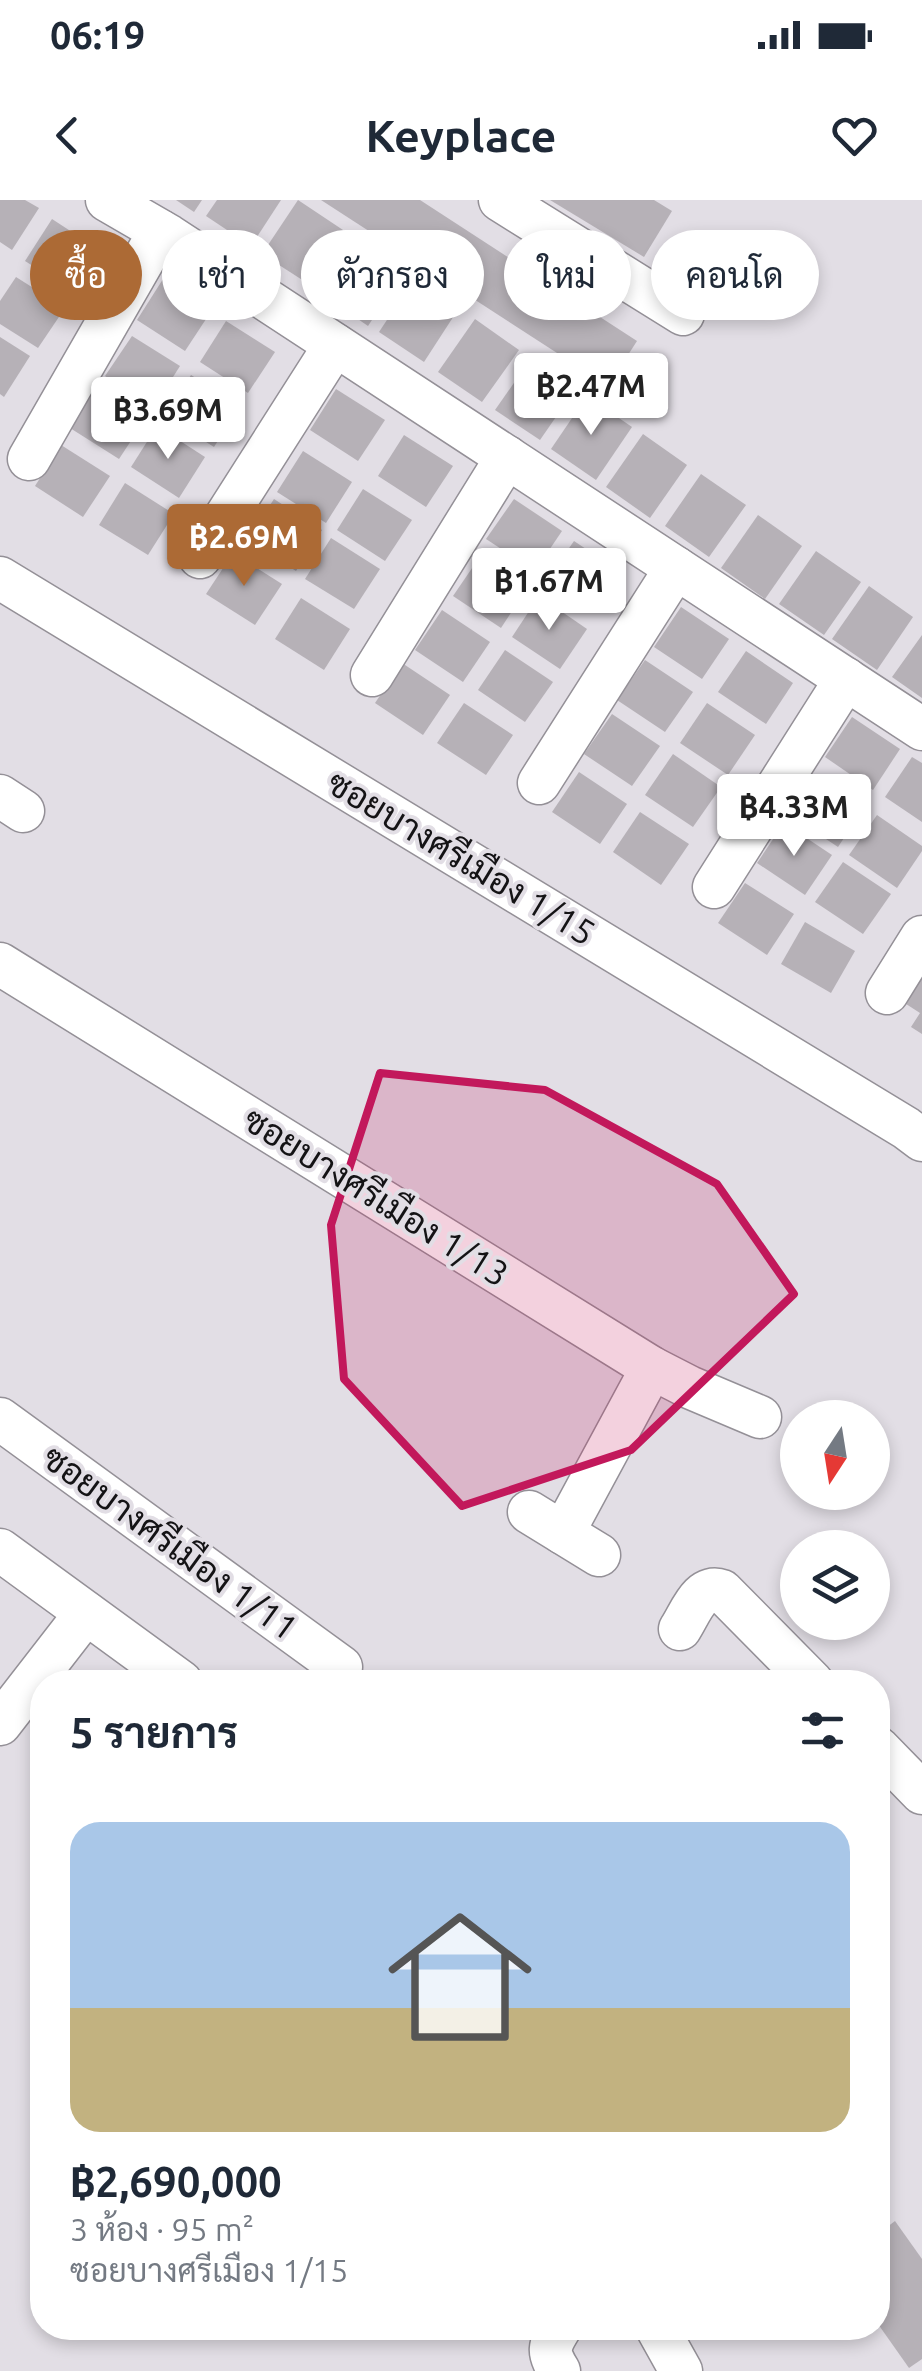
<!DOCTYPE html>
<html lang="th">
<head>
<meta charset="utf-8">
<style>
  :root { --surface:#fff; --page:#f2f2f3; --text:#1f2937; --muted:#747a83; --accent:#ac6a35 }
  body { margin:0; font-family:Ubuntu,Sarabun,sans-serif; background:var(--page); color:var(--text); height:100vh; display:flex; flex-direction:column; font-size:38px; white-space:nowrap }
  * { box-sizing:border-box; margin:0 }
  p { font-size:32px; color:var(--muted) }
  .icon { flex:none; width:55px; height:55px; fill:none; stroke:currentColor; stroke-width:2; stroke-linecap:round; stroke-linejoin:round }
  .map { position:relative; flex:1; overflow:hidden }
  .details { position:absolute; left:30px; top:1470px; width:860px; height:670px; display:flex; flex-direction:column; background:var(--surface); border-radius:40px; box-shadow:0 5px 15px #0003 }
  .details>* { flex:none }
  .guide { position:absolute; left:30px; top:30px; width:862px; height:90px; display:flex; gap:20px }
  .needle { width:65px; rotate:192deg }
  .buttons { position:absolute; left:780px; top:1200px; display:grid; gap:20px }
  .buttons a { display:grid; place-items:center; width:110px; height:110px; border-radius:50%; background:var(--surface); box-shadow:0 5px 15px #0003; font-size:50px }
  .price { position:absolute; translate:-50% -85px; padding:0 22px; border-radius:10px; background:#fff; color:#222; font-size:32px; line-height:65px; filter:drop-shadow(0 2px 5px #0008) }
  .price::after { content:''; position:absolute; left:50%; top:60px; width:30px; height:22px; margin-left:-15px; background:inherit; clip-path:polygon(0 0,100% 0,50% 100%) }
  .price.selected { background:var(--accent); color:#fff }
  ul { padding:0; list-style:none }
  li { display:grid; align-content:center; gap:20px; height:530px; padding:0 40px }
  li span { display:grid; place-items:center; height:310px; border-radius:30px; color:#555 }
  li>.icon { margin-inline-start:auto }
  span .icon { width:180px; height:180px; fill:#fffc; stroke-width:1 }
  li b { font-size:42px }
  h2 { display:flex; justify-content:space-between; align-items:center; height:120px; padding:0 40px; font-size:42px }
  .chip { padding:0 35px; border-radius:45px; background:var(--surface); box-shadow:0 5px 15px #0003; font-size:35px; line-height:90px }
  .chip.selected { background:var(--accent); color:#fff }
  .status { display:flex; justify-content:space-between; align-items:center; height:70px; padding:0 50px; background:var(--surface); direction:ltr }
  .status svg { height:28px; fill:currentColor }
  header { display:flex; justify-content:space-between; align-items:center; height:130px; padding:0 40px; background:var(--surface); font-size:45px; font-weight:700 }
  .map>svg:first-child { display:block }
  .building { fill:#b6b1b7 }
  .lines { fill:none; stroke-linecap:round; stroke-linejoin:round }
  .minor-casing { stroke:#949097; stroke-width:45 }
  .minor { stroke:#fff; stroke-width:42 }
  .marked { fill:#c2185b; fill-opacity:0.2; stroke:#c2185b; stroke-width:8; stroke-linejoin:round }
  .labels { text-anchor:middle; stroke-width:8; stroke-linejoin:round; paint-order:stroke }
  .street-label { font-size:35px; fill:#141315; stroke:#e2dee5 }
</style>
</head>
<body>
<div class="status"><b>06:19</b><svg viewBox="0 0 49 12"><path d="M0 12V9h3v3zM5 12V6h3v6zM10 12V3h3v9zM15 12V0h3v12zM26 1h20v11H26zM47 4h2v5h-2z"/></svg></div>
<header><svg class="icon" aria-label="back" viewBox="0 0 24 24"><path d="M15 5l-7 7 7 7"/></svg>Keyplace<svg class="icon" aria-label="heart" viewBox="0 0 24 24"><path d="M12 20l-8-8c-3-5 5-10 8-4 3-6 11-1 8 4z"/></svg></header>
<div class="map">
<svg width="922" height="2171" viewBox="0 0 922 2171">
  <rect width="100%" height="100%" fill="#e2dee5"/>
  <g class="building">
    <polygon points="0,0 25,0 39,8 12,50 0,42"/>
    <polygon points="176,0 202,0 194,12"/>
    <polygon points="217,0 281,0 251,46 206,16"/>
    <polygon points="298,0 343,30 307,83 262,54"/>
    <polygon points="321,0 420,0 637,141 608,186"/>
    <polygon points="550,0 654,0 672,11 644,57"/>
    <polygon points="52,19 101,51 74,92 25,61"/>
    <polygon points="359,42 404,72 368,126 323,95"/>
    <polygon points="16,77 65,108 38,148 0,124 0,101"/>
    <polygon points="163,79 212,110 185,151 137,120"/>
    <polygon points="414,79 459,108 424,162 379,132"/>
    <polygon points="475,119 519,150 482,202 438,172"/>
    <polygon points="226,121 275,152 248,193 200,162"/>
    <polygon points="132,136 180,166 154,207 105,176"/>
    <polygon points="0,137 30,156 4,197 0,194"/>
    <polygon points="532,157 576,188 540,240 495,210"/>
    <polygon points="191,175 240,206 214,247 165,216"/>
    <polygon points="97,187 146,218 119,259 70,228"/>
    <polygon points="336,189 385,220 358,261 310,230"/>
    <polygon points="587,196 632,227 596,280 551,249"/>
    <polygon points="157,226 205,257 179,298 131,267"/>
    <polygon points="643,234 687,265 650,318 606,287"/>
    <polygon points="404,235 453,266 426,307 378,276"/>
    <polygon points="61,245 110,276 83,317 35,286"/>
    <polygon points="303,251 352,282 326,323 277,292"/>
    <polygon points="701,274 746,305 709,357 665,326"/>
    <polygon points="125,283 174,314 148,355 99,325"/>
    <polygon points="363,289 412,320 385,361 337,330"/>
    <polygon points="274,299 322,330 296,371 247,340"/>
    <polygon points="514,299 562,331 535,371 486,339"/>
    <polygon points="758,315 802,346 765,399 721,368"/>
    <polygon points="331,338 380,369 354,409 305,379"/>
    <polygon points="574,341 622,373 594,413 546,381"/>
    <polygon points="816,351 861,382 824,435 779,404"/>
    <polygon points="233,353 282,384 255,425 206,394"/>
    <polygon points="481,355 528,387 501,428 453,396"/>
    <polygon points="869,386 913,417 877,470 832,439"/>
    <polygon points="539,396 587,429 560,469 512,437"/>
    <polygon points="301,398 350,429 324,470 275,439"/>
    <polygon points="681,407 729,439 702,479 654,447"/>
    <polygon points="442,410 490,442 463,482 415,450"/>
    <polygon points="922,435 922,498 892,477"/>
    <polygon points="505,450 553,482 525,522 478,490"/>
    <polygon points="746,451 793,483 766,524 718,492"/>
    <polygon points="645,460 693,492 665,532 617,500"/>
    <polygon points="402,463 450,495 423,535 375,503"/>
    <polygon points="464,503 513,535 486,575 437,543"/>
    <polygon points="707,503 755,535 728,575 680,543"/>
    <polygon points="612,514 660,546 632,586 584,554"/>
    <polygon points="852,517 900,549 873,590 825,557"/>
    <polygon points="673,554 721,587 693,627 645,595"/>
    <polygon points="912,557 922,563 922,622 885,597"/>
    <polygon points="579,572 627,604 600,644 552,612"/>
    <polygon points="817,574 865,606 838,647 790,615"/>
    <polygon points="640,612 689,644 661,685 613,652"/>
    <polygon points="877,615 922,646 922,651 897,688 849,655"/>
    <polygon points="784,623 832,655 805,695 757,663"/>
    <polygon points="843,662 891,694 863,734 815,702"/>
    <polygon points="745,683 794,714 767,755 718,723"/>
    <polygon points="805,722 855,751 831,793 781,764"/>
    <polygon points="922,773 922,834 911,827 920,813 903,802"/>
    <polygon points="895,2021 922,2059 922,2159 909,2168 878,2124 878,2034"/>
  </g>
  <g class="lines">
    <g class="minor-casing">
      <g id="minor">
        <polyline points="107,0 169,36 922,529"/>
        <polyline points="500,0 683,114"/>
        <polyline points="29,259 160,31"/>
        <polyline points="200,357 335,145"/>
        <polyline points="0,378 906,928 922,940"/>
        <polyline points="372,475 507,257"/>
        <polyline points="539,583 676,368"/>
        <polyline points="0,596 23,611"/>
        <polyline points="714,687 846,479"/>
        <polyline points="0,764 652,1168 689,1187 760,1217"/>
        <polyline points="887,793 922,737"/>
        <polyline points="0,1219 341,1467"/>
        <polyline points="529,1312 599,1355"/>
        <polyline points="563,1333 652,1168"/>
        <polyline points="0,1350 181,1482"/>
        <path d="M 680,1429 C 691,1412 700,1383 722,1391 L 812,1482"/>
        <polyline points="0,1524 86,1413"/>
        <polyline points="878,1548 922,1593"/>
        <polyline points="657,2128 681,2171"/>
        <path d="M 559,2171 C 547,2152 549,2146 560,2128"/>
      </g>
    </g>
    <use href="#minor" class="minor"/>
  </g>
  <path class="marked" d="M 380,873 L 545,890 L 717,984 L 794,1094 L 631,1250 L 462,1306 L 344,1179 L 331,1025 Z"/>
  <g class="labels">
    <g class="street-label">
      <text transform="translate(461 658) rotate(31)" y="12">ซอยบางศรีเมือง 1/15</text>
      <text transform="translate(376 997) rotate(32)" y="12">ซอยบางศรีเมือง 1/13</text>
      <text transform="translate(170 1343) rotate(36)" y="12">ซอยบางศรีเมือง 1/11</text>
    </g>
  </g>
</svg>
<div class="buttons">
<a><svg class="needle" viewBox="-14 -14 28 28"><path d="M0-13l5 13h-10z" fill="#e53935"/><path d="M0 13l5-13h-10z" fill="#747a83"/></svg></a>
<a><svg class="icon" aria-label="layers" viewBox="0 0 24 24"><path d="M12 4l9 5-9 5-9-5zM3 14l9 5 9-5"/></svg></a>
</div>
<b class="price" style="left:591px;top:238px">฿2.47M</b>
<b class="price" style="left:168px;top:262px">฿3.69M</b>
<b class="price selected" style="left:244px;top:389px">฿2.69M</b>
<b class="price" style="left:549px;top:433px">฿1.67M</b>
<b class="price" style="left:794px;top:659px">฿4.33M</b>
<div class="guide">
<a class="chip selected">ซื้อ</a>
<a class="chip">เช่า</a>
<a class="chip">ตัวกรอง</a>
<a class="chip">ใหม่</a>
<a class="chip">คอนโด</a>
</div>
<section class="details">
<h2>5 รายการ<svg class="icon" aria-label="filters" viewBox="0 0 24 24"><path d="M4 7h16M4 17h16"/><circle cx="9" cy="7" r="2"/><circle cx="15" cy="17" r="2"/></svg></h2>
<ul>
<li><span style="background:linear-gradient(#a9c7e8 60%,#c2b280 0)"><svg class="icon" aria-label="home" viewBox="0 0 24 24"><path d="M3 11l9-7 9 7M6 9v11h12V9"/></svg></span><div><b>฿2,690,000</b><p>3 ห้อง · 95 m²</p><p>ซอยบางศรีเมือง 1/15</p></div></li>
</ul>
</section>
</div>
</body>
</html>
